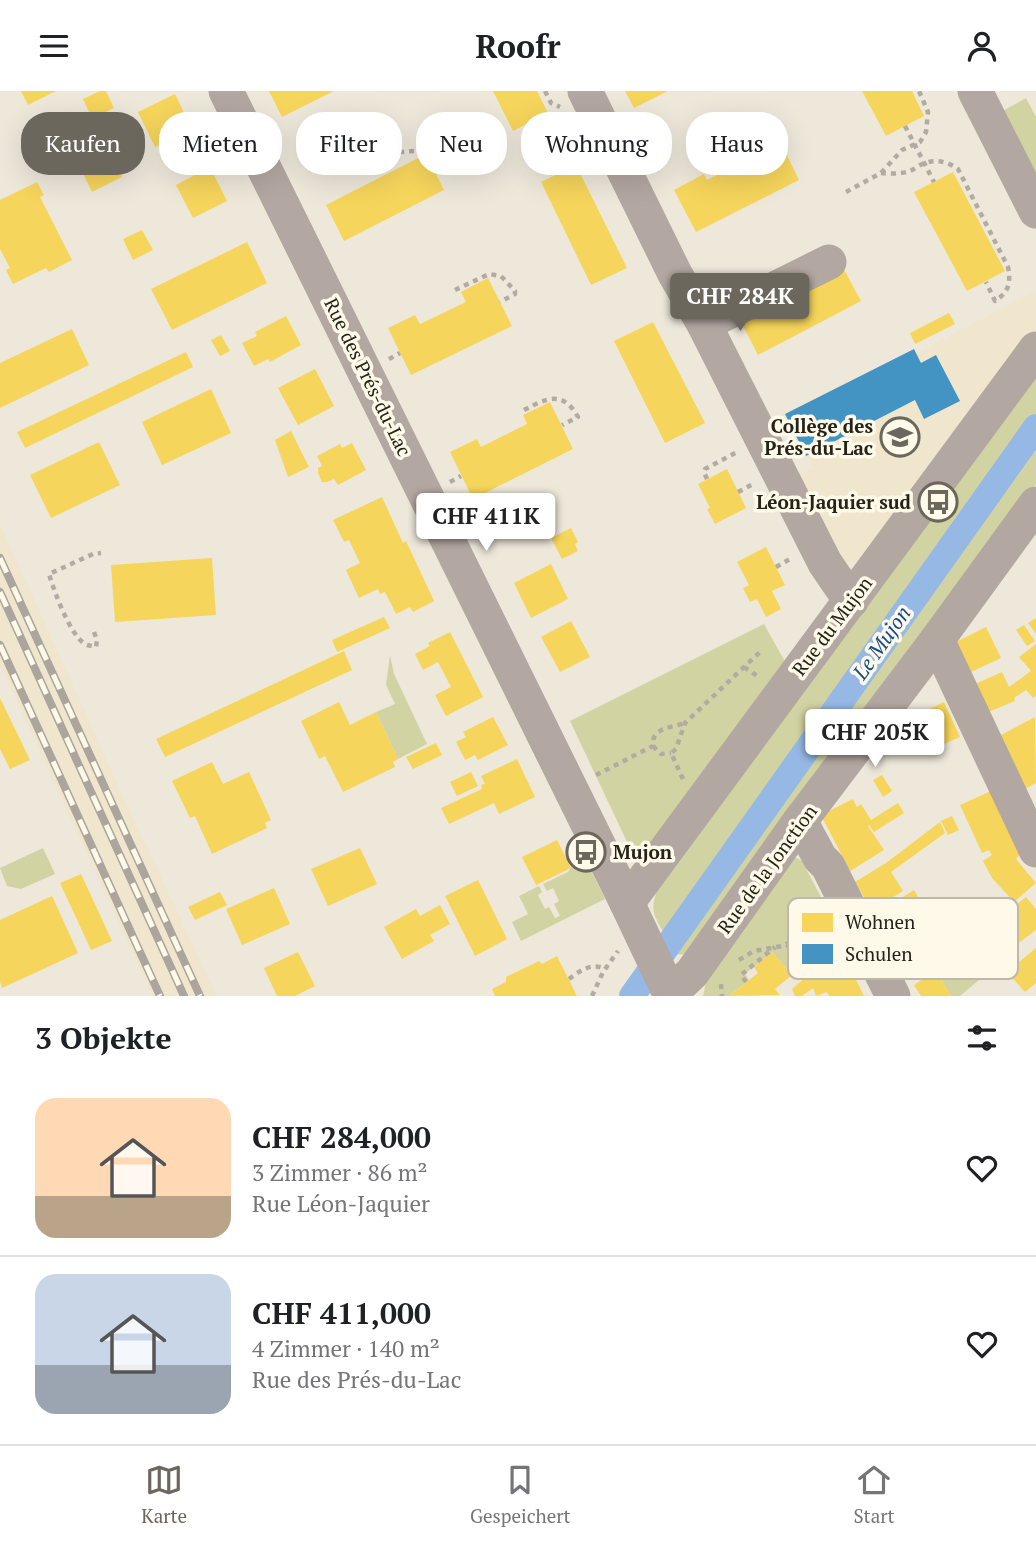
<!DOCTYPE html>
<html lang="de">
<head>
<meta charset="utf-8">
<style>
  :root { --surface:#fff; --page:#f2f2f2; --text:#202124; --muted:#757577; --line:#e0e0e0; --accent:#6b675c }
  body { margin:0; font-family:"PT Serif",serif; background:var(--page); color:var(--text); height:100vh; display:flex; flex-direction:column; font-size:26px; white-space:nowrap }
  * { box-sizing:border-box; margin:0 }
  p { font-size:23px; color:var(--muted) }
  .icon { flex:none; width:38px; height:38px; fill:none; stroke:currentColor; stroke-width:2; stroke-linecap:round; stroke-linejoin:round }
  .map { position:relative; height:905px; overflow:hidden }
  .panel { display:flex; flex-direction:column; background:var(--surface); flex:1 }
  .panel>* { flex:none }
  .hud { position:absolute; left:21px; top:21px; width:994px; height:63px; display:flex; gap:14px }
  .price { position:absolute; translate:-50% -60px; padding:0 16px; border-radius:7px; background:#fff; color:#222; font-size:23px; line-height:46px; filter:drop-shadow(0 2px 4px #0008) }
  .price::after { content:''; position:absolute; left:50%; top:42px; width:21px; height:16px; margin-left:-10px; background:inherit; clip-path:polygon(0 0,100% 0,50% 100%) }
  .price.current { background:var(--accent); color:#fff }
  ul { padding:0; list-style:none }
  li { display:flex; align-items:center; gap:21px; height:175px; padding:0 35px }
  li+li { border-top:2px solid var(--line) }
  li span { display:grid; place-items:center; flex:none; width:196px; height:140px; border-radius:21px; color:#555 }
  li>.icon { margin-inline-start:auto }
  span .icon { width:84px; height:84px; fill:#fffc; stroke-width:1 }
  li b { font-size:30px }
  h2 { display:flex; justify-content:space-between; align-items:center; height:84px; padding:0 35px; font-size:30px }
  .tag { padding:0 24px; border-radius:28px; background:var(--surface); box-shadow:0 7px 28px #0002; font-size:24px; line-height:63px }
  .tag.current { background:var(--accent); color:#fff }
  header { display:flex; justify-content:space-between; align-items:center; height:91px; padding:0 35px; background:var(--surface); font-size:32px; font-weight:800 }
  .tab-bar { display:flex; justify-content:space-around; align-items:center; height:98px; border-top:2px solid var(--line); background:var(--surface); font-size:19px; color:var(--muted) }
  .tab-bar a { display:grid; justify-items:center; gap:4px }
  .tab-bar .current { color:var(--accent) }
  .map>svg:first-child { display:block }
  .built { fill:#efe6cd }
  .green { fill:#d2d3a3 }
  .homes { fill:#f6d55c }
  .schools { fill:#4393c3 }
  .lines { fill:none; stroke-linecap:round; stroke-linejoin:round }
  .canal { stroke:#95b8e5; stroke-width:26 }
  .path { stroke:#b2aba3; stroke-width:4.5; stroke-dasharray:5 5; stroke-linecap:butt }
  .minor { stroke:#b3a7a1; stroke-width:35 }
  .rail-casing { stroke:#aca59d; stroke-width:8 }
  .rail { stroke:#fff9ea; stroke-width:5; stroke-dasharray:16; stroke-linecap:butt }
  .labels { text-anchor:middle; stroke-width:7; stroke-linejoin:round; paint-order:stroke }
  .street-label { font-size:19px; fill:#252218; stroke:#fff9ea }
  .poi-label { font-size:19px; font-weight:bold; fill:#252218; stroke:#fff9ea; text-anchor:end }
  .water-label { font-size:21px; font-style:italic; fill:#174b8a; stroke:#fff9ea }
  .key { fill:#fff9ea; stroke:#beb8ab; stroke-width:2 }
  .key-label { font-size:19px; fill:#252218 }
</style>
</head>
<body>
<header><svg class="icon" aria-label="menu" viewBox="0 0 24 24"><path d="M4 6h16M4 12h16M4 18h16"/></svg>Roofr<svg class="icon" aria-label="person" viewBox="0 0 24 24"><circle cx="12" cy="8" r="4"/><path d="M4 21q1-7 8-7t8 7"/></svg></header>
<div class="map">
<svg width="1036" height="905" viewBox="0 0 1036 905">
  <rect width="100%" height="100%" fill="#ede8da"/>
  <g class="built">
    <polygon points="1036,199 1036,238 872,464 859,471 844,471 795,386 813,377 806,365 915,309 924,328 959,310 936,265 921,272 916,263"/>
    <polygon points="0,433 126,712 217,905 153,905 74,735 0,573"/>
  </g>
  <g class="green">
    <polygon points="1026,7 1036,26 1036,103 999,22"/>
    <path d="M 1036,282 L 1036,325 L 665,845 C 654,823 649,821 658,797 Z"/>
    <polygon points="1036,350 1036,393 692,864 674,863 672,858"/>
    <polygon points="764,533 788,576 649,759 635,758 628,753 570,630"/>
    <polygon points="390,564 394,583 427,653 398,668 376,621 395,613 386,594"/>
    <polygon points="43,757 55,783 21,798 7,795 0,777"/>
    <polygon points="585,767 605,808 521,850 512,831 528,823 519,805 539,795 542,801 538,804 545,818 549,816 555,827 560,825 554,813 559,810 553,797 547,800 543,793 568,781 576,769"/>
    <polygon points="793,767 797,767 802,770 832,827 826,838 818,823 797,834 818,876 808,883 796,886 792,884 772,861 745,883 749,889 729,905 703,905 707,886"/>
    <polygon points="971,865 986,883 960,905 951,905 942,890 946,884"/>
  </g>
  <g class="homes">
    <polygon points="21,0 56,0 28,14"/>
    <polygon points="100,0 106,0 114,17 92,28 83,8"/>
    <polygon points="269,0 334,0 282,26"/>
    <polygon points="493,0 537,0 548,22 513,40"/>
    <polygon points="625,0 668,0 634,17"/>
    <polygon points="862,0 912,0 924,25 886,45"/>
    <polygon points="175,3 192,38 155,56 138,21"/>
    <polygon points="100,44 122,86 92,101 71,58"/>
    <polygon points="778,46 799,89 696,141 674,99 704,83 707,89 749,68 747,62"/>
    <polygon points="426,63 444,99 344,150 326,114"/>
    <polygon points="576,74 627,177 591,194 541,91"/>
    <polygon points="210,76 227,110 193,127 176,94"/>
    <polygon points="953,81 1005,180 967,200 914,101"/>
    <polygon points="37,91 44,104 40,106 72,169 49,181 46,177 13,193 6,179 10,177 0,158 0,109"/>
    <polygon points="142,139 153,159 133,169 123,148"/>
    <polygon points="247,151 267,192 172,239 151,198"/>
    <polygon points="840,171 861,210 758,264 738,225"/>
    <polygon points="488,187 512,235 411,284 388,237 415,224 420,233 466,211 461,201"/>
    <polygon points="949,222 955,233 915,253 910,242"/>
    <polygon points="286,225 301,254 270,271 268,268 254,275 242,252 257,245 255,241"/>
    <polygon points="653,231 705,332 665,352 614,250"/>
    <polygon points="72,238 89,274 0,317 0,272"/>
    <polygon points="221,244 230,260 220,265 211,249"/>
    <polygon points="186,261 193,276 25,357 17,341"/>
    <polygon points="315,278 334,315 298,334 278,297"/>
    <polygon points="211,298 231,342 162,374 142,331"/>
    <polygon points="550,311 573,358 473,408 450,361 477,348 481,356 527,333 523,324"/>
    <polygon points="291,340 309,376 288,386 275,349"/>
    <polygon points="99,351 120,394 51,427 30,384"/>
    <polygon points="352,352 366,379 338,394 334,388 327,391 322,391 318,382 318,377 322,375 317,365 340,353 342,357"/>
    <polygon points="727,378 746,417 715,433 707,418 710,417 698,393"/>
    <polygon points="382,406 403,452 406,450 434,510 413,521 410,516 396,523 385,501 380,503 378,498 359,507 346,479 360,472 349,449 344,451 333,429"/>
    <polygon points="571,437 578,451 575,453 578,460 562,468 551,447"/>
    <polygon points="766,456 785,494 772,500 781,518 766,526 757,508 750,511 743,497 749,494 737,471"/>
    <polygon points="212,467 216,524 115,531 111,474"/>
    <polygon points="551,473 568,508 531,527 514,492"/>
    <polygon points="384,526 390,537 337,561 332,549"/>
    <polygon points="1036,527 1036,543 1028,532"/>
    <polygon points="571,530 590,566 560,581 541,546"/>
    <polygon points="1024,534 1035,550 1027,555 1016,539"/>
    <polygon points="986,536 1001,567 967,583 952,553"/>
    <polygon points="450,541 483,606 446,625 435,604 451,596 438,571 423,579 415,563 430,555 428,552"/>
    <polygon points="1036,553 1036,605 1033,607 1026,599 1014,607 1015,610 986,622 973,594 1002,581 1009,596 1031,580 1019,566"/>
    <polygon points="344,560 352,579 165,666 156,648"/>
    <polygon points="0,607 30,669 10,678 0,658"/>
    <polygon points="339,611 350,634 376,621 398,668 393,671 395,676 343,701 325,665 319,668 301,630"/>
    <polygon points="944,611 960,646 926,661 911,627"/>
    <polygon points="493,626 508,654 478,669 475,664 465,669 456,651 466,646 463,641"/>
    <polygon points="1035,626 1036,692 1025,698 999,645"/>
    <polygon points="436,652 442,664 413,678 406,666"/>
    <polygon points="517,668 535,706 499,723 494,712 449,733 441,717 482,698 481,694 485,693 481,685"/>
    <polygon points="212,671 223,693 249,681 271,729 265,732 267,737 212,763 195,725 190,727 172,690"/>
    <polygon points="471,681 478,695 457,705 450,691"/>
    <polygon points="882,684 892,700 883,706 873,689"/>
    <polygon points="991,700 1020,763 1016,768 1036,792 1014,811 992,787 983,770 992,764 989,759 982,762 960,714"/>
    <polygon points="853,708 857,716 861,713 871,729 898,712 904,722 874,741 869,734 868,735 884,759 850,780 821,724"/>
    <polygon points="952,725 959,739 948,744 941,730"/>
    <polygon points="940,731 945,742 891,781 903,800 872,819 855,791 886,772"/>
    <polygon points="557,749 571,777 536,794 522,766"/>
    <polygon points="360,757 377,793 328,815 311,778"/>
    <polygon points="81,783 112,850 91,859 60,792"/>
    <polygon points="478,789 507,848 475,865 445,805"/>
    <polygon points="274,797 290,833 242,854 226,818"/>
    <polygon points="914,799 933,831 893,855 877,828 900,814 898,809"/>
    <polygon points="220,801 227,814 195,829 188,816"/>
    <polygon points="52,805 78,862 2,897 0,891 0,829"/>
    <polygon points="1026,806 1036,818 1036,839 1016,854 996,830"/>
    <polygon points="440,814 450,833 430,844 434,850 402,868 384,836 416,818 420,825"/>
    <polygon points="818,823 839,861 842,860 864,905 829,905 827,901 816,905 813,897 802,905 795,905 792,898 806,886 806,885 818,876 797,834"/>
    <polygon points="1036,857 1036,892 1025,901 1007,881"/>
    <polygon points="298,861 315,895 295,905 277,905 264,877"/>
    <polygon points="772,861 792,884 775,898 780,904 729,905 758,882 754,876"/>
    <polygon points="557,865 577,905 495,905 492,898 506,891 506,886 539,870 542,873"/>
    <polygon points="935,880 942,890 951,905 921,905 914,894"/>
  </g>
  <polygon class="schools" points="914,258 921,272 936,264 960,310 924,328 915,309 806,365 785,323"/>
  <g class="lines">
    <polyline class="canal" points="632,905 1036,336"/>
    <g class="path">
      <polyline points="545,0 551,12 560,16"/>
      <polyline points="905,35 934,91"/>
      <path d="M 399,61 C 418,60 433,56 448,70 L 448,75 L 435,80"/>
      <path d="M 881,82 C 890,83 901,83 910,80 C 915,78 920,73 925,72 C 936,68 949,71 958,78 L 1008,176 C 1011,192 1009,201 995,210 L 986,191"/>
      <polyline points="846,101 881,82 902,59 920,51 926,41 928,21 919,0"/>
      <polyline points="455,199 489,183 501,185 515,200 515,203 500,211"/>
      <polyline points="389,268 400,262"/>
      <path d="M 524,319 C 547,307 563,299 578,326 L 562,334"/>
      <polyline points="707,388 704,381 705,378 737,361"/>
      <polyline points="450,391 461,385"/>
      <polyline points="738,401 753,393"/>
      <polyline points="776,476 790,468"/>
      <path d="M 94,541 L 97,549 L 96,556 C 93,555 89,555 85,553 C 70,544 54,500 49,483 L 93,463 L 101,462"/>
      <polyline points="744,576 759,586"/>
      <polyline points="653,655 661,663 671,662"/>
      <path d="M 596,684 L 653,655 C 651,637 670,637 685,632"/>
      <polyline points="683,688 671,662 676,658 685,632 762,559"/>
      <polyline points="786,854 807,863 811,862"/>
      <polyline points="739,869 754,860 782,855 802,846"/>
      <path d="M 569,888 C 580,880 591,871 605,878"/>
      <polyline points="746,891 741,884 775,856"/>
      <polyline points="721,893 722,905"/>
      <polyline points="592,905 603,881 618,860"/>
    </g>
    <g class="minor">
      <polyline points="226,0 627,812 671,905"/>
      <polyline points="585,0 675,183 704,233 825,472 851,510"/>
      <polyline points="975,0 1036,120"/>
      <polyline points="704,233 829,171"/>
      <polyline points="937,549 1036,759"/>
      <polyline points="800,730 820,767 828,775 893,905"/>
      <polyline points="627,812 1036,258"/>
      <polyline points="670,903 692,882 800,730 937,549 1036,413"/>
    </g>
    <g class="rail-casing">
      <g id="rail">
        <polyline points="0,467 200,905"/>
        <polyline points="0,501 184,905"/>
        <polyline points="0,554 160,905"/>
      </g>
    </g>
    <use href="#rail" class="rail"/>
  </g>
  <defs>
    <g id="school-ring" transform="scale(2.0125)"><circle r="9.5" fill="#fff9ea" stroke="#6b675c" stroke-width="1.5"/><path d="M0-5L7-2L0 1L-7-2ZM-4 1L0 2.5L4 1V4Q0 6-4 4Z" fill="#6b675c"/></g>
    <g id="bus-ring" transform="scale(2.0125)"><circle r="9.5" fill="#fff9ea" stroke="#6b675c" stroke-width="1.5"/><path d="M-5-6H5V4H4V6H2V4H-2V6H-4V4H-5ZM-3.5-4V0h7V-4ZM-3.5 1.2v1.5H-2V1.2ZM2 1.2v1.5H3.5V1.2Z" fill="#6b675c"/></g>
  </defs>
  <g fill-rule="evenodd">
    <use href="#school-ring" x="900" y="346"/>
    <use href="#bus-ring" x="938" y="411"/>
    <use href="#bus-ring" x="586" y="761"/>
  </g>
  <g class="labels">
    <g class="street-label">
      <text transform="translate(368 286) rotate(64)" y="7">Rue des Prés-du-Lac</text>
      <text transform="translate(832 535) rotate(-53)" y="7">Rue du Mujon</text>
      <text transform="translate(767 778) rotate(-54)" y="7">Rue de la Jonction</text>
    </g>
    <g class="poi-label">
      <text x="873" y="342">Collège des<tspan x="873" dy="22">Prés-du-Lac</tspan></text>
      <text x="911" y="418">Léon-Jaquier sud</text>
      <text x="613" y="768" text-anchor="start">Mujon</text>
    </g>
    <g class="water-label">
      <text transform="translate(882 552) rotate(-55)" y="7">Le Mujon</text>
    </g>
  </g>
  <rect x="788" y="807" width="230" height="81" rx="10" class="key"/>
  <rect x="802" y="822" width="31" height="19" fill="#f6d55c"/>
  <rect x="802" y="853" width="31" height="20" fill="#4393c3"/>
  <g class="key-label">
    <text x="845" y="838">Wohnen</text>
    <text x="845" y="870">Schulen</text>
  </g>
</svg>
<b class="price current" style="left:740px;top:242px">CHF 284K</b>
<b class="price" style="left:486px;top:462px">CHF 411K</b>
<b class="price" style="left:875px;top:678px">CHF 205K</b>
<div class="hud">
<a class="tag current">Kaufen</a>
<a class="tag">Mieten</a>
<a class="tag">Filter</a>
<a class="tag">Neu</a>
<a class="tag">Wohnung</a>
<a class="tag">Haus</a>
</div>
</div>
<section class="panel">
<h2>3 Objekte<svg class="icon" aria-label="filters" viewBox="0 0 24 24"><path d="M4 7h16M4 17h16"/><circle cx="9" cy="7" r="2"/><circle cx="15" cy="17" r="2"/></svg></h2>
<ul>
<li><span style="background:linear-gradient(#ffd9b3 70%,#b9a48a 0)"><svg class="icon" aria-label="home" viewBox="0 0 24 24"><path d="M3 11l9-7 9 7M6 9v11h12V9"/></svg></span><div><b>CHF 284,000</b><p>3 Zimmer · 86 m²</p><p>Rue Léon-Jaquier</p></div><svg class="icon" aria-label="heart" viewBox="0 0 24 24"><path d="M12 20l-8-8c-3-5 5-10 8-4 3-6 11-1 8 4z"/></svg></li>
<li><span style="background:linear-gradient(#c9d6e8 65%,#9aa5b1 0)"><svg class="icon" aria-label="home" viewBox="0 0 24 24"><path d="M3 11l9-7 9 7M6 9v11h12V9"/></svg></span><div><b>CHF 411,000</b><p>4 Zimmer · 140 m²</p><p>Rue des Prés-du-Lac</p></div><svg class="icon" aria-label="heart" viewBox="0 0 24 24"><path d="M12 20l-8-8c-3-5 5-10 8-4 3-6 11-1 8 4z"/></svg></li>
</ul>
</section>
<nav class="tab-bar">
<a class="current"><svg class="icon" aria-label="map" viewBox="0 0 24 24"><path d="M3 6l6-2 6 2 6-2v14l-6 2-6-2-6 2zM9 4v14M15 6v14"/></svg>Karte</a>
<a><svg class="icon" aria-label="saved" viewBox="0 0 24 24"><path d="M7 4h10v16l-5-4-5 4z"/></svg>Gespeichert</a>
<a><svg class="icon" aria-label="home" viewBox="0 0 24 24"><path d="M3 11l9-7 9 7M6 9v11h12V9"/></svg>Start</a>
</nav>
</body>
</html>
